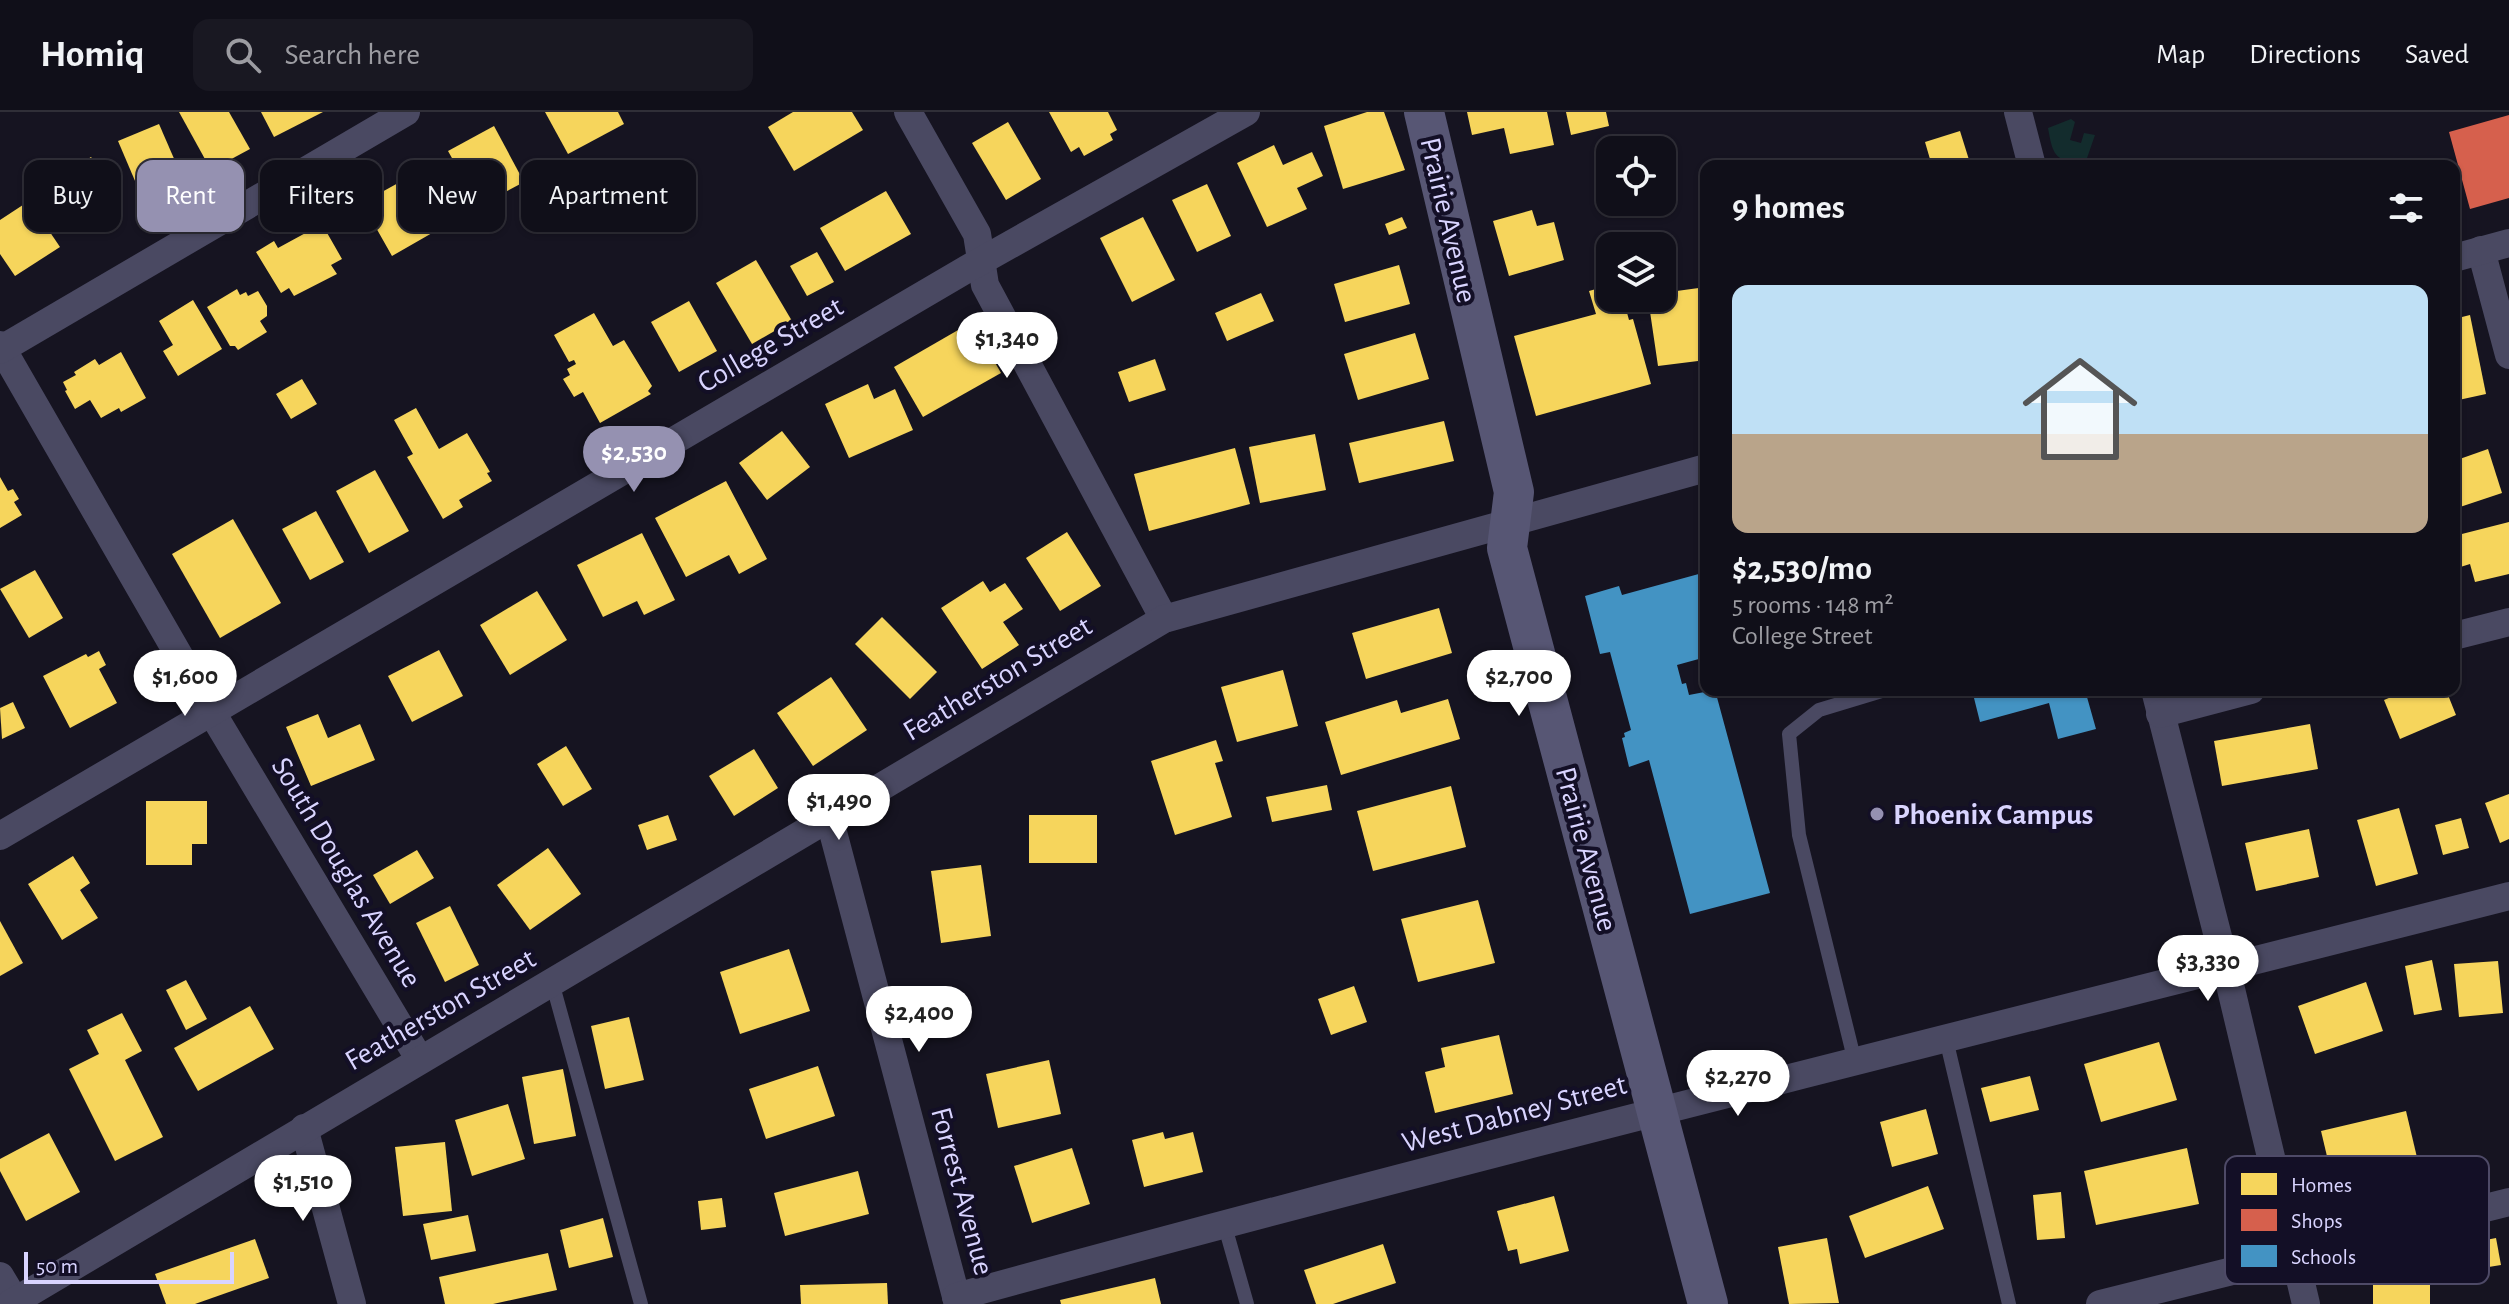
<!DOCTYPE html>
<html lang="en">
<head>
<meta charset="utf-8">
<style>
  :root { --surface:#100f19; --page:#191822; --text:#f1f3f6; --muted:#9c9ca2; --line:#302f38; --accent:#9591b1 }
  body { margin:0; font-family:"Alegreya Sans",sans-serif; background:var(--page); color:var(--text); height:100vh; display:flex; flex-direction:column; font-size:30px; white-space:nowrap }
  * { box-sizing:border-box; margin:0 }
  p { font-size:26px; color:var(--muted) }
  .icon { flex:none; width:44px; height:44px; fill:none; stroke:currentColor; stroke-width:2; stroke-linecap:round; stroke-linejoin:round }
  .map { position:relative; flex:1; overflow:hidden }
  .panel { position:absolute; left:1700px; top:48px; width:760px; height:536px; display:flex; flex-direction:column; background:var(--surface); border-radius:16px; box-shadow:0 2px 6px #0004,0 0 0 2px var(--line) }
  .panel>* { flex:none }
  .top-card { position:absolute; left:24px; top:48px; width:760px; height:72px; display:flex; gap:16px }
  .buttons { position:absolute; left:1596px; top:24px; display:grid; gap:16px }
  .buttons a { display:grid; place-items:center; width:80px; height:80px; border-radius:16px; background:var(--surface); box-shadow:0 2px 6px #0004,0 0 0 2px var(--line); font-size:40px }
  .scale { position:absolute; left:24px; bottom:20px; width:210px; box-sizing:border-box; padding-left:8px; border:4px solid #d9d4ff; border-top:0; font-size:22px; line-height:28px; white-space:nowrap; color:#d9d4ff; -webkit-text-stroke:6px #130f26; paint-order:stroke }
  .price { position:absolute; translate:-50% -68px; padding:0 18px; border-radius:28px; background:#fff; color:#222; font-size:26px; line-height:52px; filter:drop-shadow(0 2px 4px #0008) }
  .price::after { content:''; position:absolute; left:50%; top:48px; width:24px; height:18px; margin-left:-12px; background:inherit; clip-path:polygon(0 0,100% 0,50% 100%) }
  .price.on { background:var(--accent); color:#fff }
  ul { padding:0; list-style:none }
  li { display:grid; align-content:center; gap:16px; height:424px; padding:0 32px }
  li span { display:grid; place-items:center; height:248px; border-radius:16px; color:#555 }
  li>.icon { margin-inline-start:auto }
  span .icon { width:144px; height:144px; fill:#fffc; stroke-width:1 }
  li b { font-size:34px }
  h2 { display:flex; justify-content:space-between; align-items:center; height:96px; padding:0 32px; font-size:34px }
  .pill { padding:0 28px; border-radius:16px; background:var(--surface); box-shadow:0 2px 6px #0004,0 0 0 2px var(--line); font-size:28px; line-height:72px }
  .pill.on { background:var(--accent); color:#fff }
  header { display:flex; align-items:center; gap:48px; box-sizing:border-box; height:112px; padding:0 40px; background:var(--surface); border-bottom:2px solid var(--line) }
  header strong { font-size:38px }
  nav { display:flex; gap:44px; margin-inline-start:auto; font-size:28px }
  .search { width:560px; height:72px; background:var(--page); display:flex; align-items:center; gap:20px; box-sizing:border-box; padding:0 28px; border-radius:16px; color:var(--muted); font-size:30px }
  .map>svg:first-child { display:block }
  .grass { fill:#132c2d }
  .homes { fill:#f6d55c }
  .shops { fill:#d6604d }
  .schools { fill:#4393c3 }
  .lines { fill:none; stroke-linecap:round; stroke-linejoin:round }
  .lane { stroke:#4a4962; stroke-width:14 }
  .street { stroke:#4a4962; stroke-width:28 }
  .secondary { stroke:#575674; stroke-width:40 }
  .poi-dot { fill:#9591b1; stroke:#130f26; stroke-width:3 }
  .labels { text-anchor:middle; stroke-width:8; stroke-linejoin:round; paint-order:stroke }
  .street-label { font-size:30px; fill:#d9d4ff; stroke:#130f26 }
  .poi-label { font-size:30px; font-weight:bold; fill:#d9d4ff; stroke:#130f26; text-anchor:start }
  .key { fill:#130f26; stroke:#4e4a67; stroke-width:2 }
  .key-label { font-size:22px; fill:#d9d4ff }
</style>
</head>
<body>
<header>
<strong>Homiq</strong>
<div class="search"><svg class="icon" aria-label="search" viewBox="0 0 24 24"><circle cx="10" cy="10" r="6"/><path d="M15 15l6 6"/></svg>Search here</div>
<nav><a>Map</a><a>Directions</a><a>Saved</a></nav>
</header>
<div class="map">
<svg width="2509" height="1192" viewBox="0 0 2509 1192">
  <rect width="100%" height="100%" fill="#161421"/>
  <path class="grass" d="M 2071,7 L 2075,10 L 2070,28 L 2081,31 L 2084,21 L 2095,23 L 2086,49 C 2056,51 2053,45 2048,16 Z"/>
  <g class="homes">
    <polygon points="179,0 229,0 250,37 211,58"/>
    <polygon points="261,0 323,0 274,25"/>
    <polygon points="545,0 618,0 624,12 568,42"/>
    <polygon points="793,0 852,0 863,18 794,59 768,15"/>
    <polygon points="1049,0 1108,0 1117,18 1110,22 1113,28 1084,44 1079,35 1071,40"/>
    <polygon points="1367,0 1384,0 1405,58 1343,77 1324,14"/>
    <polygon points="1467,0 1547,0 1554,33 1510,42 1504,16 1472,23"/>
    <polygon points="1566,0 1606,0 1609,14 1571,23"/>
    <polygon points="1008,10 1041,67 1006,88 972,31"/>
    <polygon points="159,12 185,72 144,90 118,29"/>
    <polygon points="494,14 524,70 479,94 448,39"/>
    <polygon points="1960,19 1970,51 1961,54 1932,54 1925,30"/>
    <polygon points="1274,33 1283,53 1312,40 1323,64 1297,76 1307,97 1267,115 1237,51"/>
    <polygon points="91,45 121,89 80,118 49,73"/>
    <polygon points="409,65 424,91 438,83 453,109 392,144 362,91"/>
    <polygon points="1207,72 1231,124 1197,140 1172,88"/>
    <polygon points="886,79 911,122 845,159 820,116"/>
    <polygon points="29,89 60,135 15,164 0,142 0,108"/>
    <polygon points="1532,98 1537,114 1554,110 1564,148 1509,164 1493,109"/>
    <polygon points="1143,105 1175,168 1132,190 1100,126"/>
    <polygon points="1402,105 1407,116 1389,123 1385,112"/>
    <polygon points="322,112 342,147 331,153 337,162 294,184 289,176 281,181 256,140 274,129 278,136"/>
    <polygon points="817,140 834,170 807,184 790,154"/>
    <polygon points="756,148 792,209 752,232 716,171"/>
    <polygon points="1399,153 1410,192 1345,210 1334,172"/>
    <polygon points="1610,173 1610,186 1623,186 1629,208 1633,207 1651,272 1536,304 1514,224 1596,202 1589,179"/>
    <polygon points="1706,175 1706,248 1658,254 1648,186 1662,186 1662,181"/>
    <polygon points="237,177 240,183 246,180 248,184 258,179 267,194 267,204 260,209 267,220 238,238 235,234 230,234 207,195"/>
    <polygon points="1261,181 1274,209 1227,229 1215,201"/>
    <polygon points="193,188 222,237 178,264 163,239 173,233 159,209"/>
    <polygon points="689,189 717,239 679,260 651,210"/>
    <polygon points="594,201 613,234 624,228 652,274 648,279 651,282 600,311 583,280 574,285 563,267 570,263 567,257 576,252 574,248 569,250 554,223"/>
    <polygon points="2470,203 2486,282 2454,289 2454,207"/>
    <polygon points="972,210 1001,261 923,305 894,255"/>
    <polygon points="1415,221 1429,267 1358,288 1344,242"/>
    <polygon points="121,240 146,286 121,300 119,296 101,306 90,288 75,297 65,279 67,278 63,270 76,263 74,260 95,247 99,253"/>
    <polygon points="1155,247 1166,278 1129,290 1118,260"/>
    <polygon points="302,267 317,292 291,307 276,282"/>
    <polygon points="868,272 874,287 895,277 913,318 849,346 825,292"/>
    <polygon points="416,296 439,337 467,321 490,360 487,361 492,369 459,388 463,395 443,407 407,345 413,342 394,308"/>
    <polygon points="1444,309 1454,349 1359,371 1349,331"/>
    <polygon points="782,319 810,355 767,388 739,351"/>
    <polygon points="1315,322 1326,378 1260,391 1249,335"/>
    <polygon points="1235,336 1250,392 1149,419 1134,362"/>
    <polygon points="2488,337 2502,381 2454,397 2454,349"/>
    <polygon points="375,358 409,419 369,441 336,379"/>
    <polygon points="0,365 8,379 13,377 19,387 14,390 22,403 0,416"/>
    <polygon points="726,369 767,447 739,462 729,443 686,465 655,406"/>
    <polygon points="316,399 344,450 310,468 282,417"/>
    <polygon points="233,407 281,491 220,526 172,442"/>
    <polygon points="2509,410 2509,462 2475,470 2470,452 2454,457 2454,424"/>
    <polygon points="1067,420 1101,474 1060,499 1026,446"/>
    <polygon points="642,421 675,488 644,503 637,489 603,505 577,453"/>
    <polygon points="35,458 63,506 29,526 0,477"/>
    <polygon points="983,469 990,480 1005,471 1023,497 1003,510 1019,533 982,557 941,496"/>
    <polygon points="537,479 567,528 510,563 480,513"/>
    <polygon points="1439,496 1452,541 1366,567 1352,521"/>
    <polygon points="882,505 937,560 910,587 855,532"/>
    <polygon points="439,538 463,584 412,610 388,564"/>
    <polygon points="99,539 106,553 99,557 117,591 70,616 43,564 86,542 88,545"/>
    <polygon points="1283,558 1298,614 1237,630 1221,575"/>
    <polygon points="831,565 867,618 813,654 777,601"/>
    <polygon points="2408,578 2446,578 2456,603 2400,627 2384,588"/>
    <polygon points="1448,587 1460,627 1341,663 1325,610 1397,588 1401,601"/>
    <polygon points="13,590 25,616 2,627 0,596"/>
    <polygon points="318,602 328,626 360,612 375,648 311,674 286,615"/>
    <polygon points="2310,612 2318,657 2222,674 2214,629"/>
    <polygon points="1216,628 1223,649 1215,651 1232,705 1175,723 1151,649"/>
    <polygon points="566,634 592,677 563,694 537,652"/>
    <polygon points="754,637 778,676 734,704 709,664"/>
    <polygon points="1327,673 1332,698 1272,710 1266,685"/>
    <polygon points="1451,674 1466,735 1373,759 1357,699"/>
    <polygon points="2509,682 2509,727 2500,731 2485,691"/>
    <polygon points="146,689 207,689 207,732 192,732 192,753 146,753"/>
    <polygon points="2399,696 2418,762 2376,774 2357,708"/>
    <polygon points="668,703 677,728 647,738 638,713"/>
    <rect x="1029" y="703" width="68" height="48"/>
    <polygon points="2461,706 2469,736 2443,743 2435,713"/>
    <polygon points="2309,717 2319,765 2256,779 2245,731"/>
    <polygon points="548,736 581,782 530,818 497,773"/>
    <polygon points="417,738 434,766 390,792 373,763"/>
    <polygon points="73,744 90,771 80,778 98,806 62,828 28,772"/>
    <polygon points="981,753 991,824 941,831 931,759"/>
    <polygon points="1478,788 1495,851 1418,870 1401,807"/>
    <polygon points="450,794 479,853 445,870 416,811"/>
    <polygon points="0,809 23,851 0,864"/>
    <polygon points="789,837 810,899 740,922 720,860"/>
    <polygon points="2432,848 2442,898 2414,903 2405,854"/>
    <polygon points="2498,849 2503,901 2459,905 2454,852"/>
    <polygon points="186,868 207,907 186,918 166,878"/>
    <polygon points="2366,870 2383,919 2315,942 2298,894"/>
    <polygon points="1354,874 1367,910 1331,923 1318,887"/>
    <polygon points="250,894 274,937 198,979 174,936"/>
    <polygon points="122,901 142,939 125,948 163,1025 115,1049 69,957 99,942 87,918"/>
    <polygon points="629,905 644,968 605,977 591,914"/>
    <polygon points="1499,923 1513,982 1435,1001 1425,960 1445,955 1441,936"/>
    <polygon points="2159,930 2177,988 2101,1010 2084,952"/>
    <polygon points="1049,948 1061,1002 998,1016 986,962"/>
    <polygon points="818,954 835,1004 766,1027 749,977"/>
    <polygon points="563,957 576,1024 534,1032 522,965"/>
    <polygon points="2030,964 2039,998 1990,1010 1981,976"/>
    <polygon points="508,992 525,1047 472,1064 455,1008"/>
    <polygon points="1926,997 1938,1042 1892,1055 1880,1010"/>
    <polygon points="2406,999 2420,1058 2335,1078 2321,1019"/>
    <polygon points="1163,1020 1165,1027 1193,1020 1203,1060 1144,1075 1132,1028"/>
    <polygon points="49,1021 80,1080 26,1109 0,1059 0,1047"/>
    <polygon points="445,1030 452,1099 403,1104 395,1035"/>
    <polygon points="1072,1036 1090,1092 1032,1111 1014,1054"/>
    <polygon points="2187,1036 2199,1092 2096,1113 2084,1059"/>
    <polygon points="858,1059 869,1102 785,1124 774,1081"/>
    <polygon points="1928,1074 1944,1117 1865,1146 1849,1104"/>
    <polygon points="2061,1080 2065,1126 2037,1128 2033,1083"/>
    <polygon points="1554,1084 1569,1139 1520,1152 1517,1137 1508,1139 1497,1099"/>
    <polygon points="722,1086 726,1115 701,1118 698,1089"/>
    <polygon points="468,1103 476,1139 431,1148 423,1112"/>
    <polygon points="603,1106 613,1145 569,1156 560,1118"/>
    <polygon points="1827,1126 1839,1191 1789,1192 1778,1135"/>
    <polygon points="2496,1126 2501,1153 2464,1159 2460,1133"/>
    <polygon points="255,1127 269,1166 195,1192 166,1192 155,1162"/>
    <polygon points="1383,1132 1396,1171 1333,1192 1316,1192 1304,1158"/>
    <polygon points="548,1141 557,1178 493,1192 445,1192 439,1165"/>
    <polygon points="1155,1166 1161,1192 1061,1192 1060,1188"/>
    <rect x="2373" y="1170" width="57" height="22"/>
    <polygon points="887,1171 888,1192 801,1192 800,1173"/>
  </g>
  <polygon class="shops" points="2509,3 2509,86 2470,97 2449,20"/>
  <g class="schools">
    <polygon points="1706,460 1706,545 1677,553 1682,572 1686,571 1689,583 1715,578 1770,781 1690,802 1649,648 1629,655 1622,626 1625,625 1624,621 1631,618 1610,540 1600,542 1585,484 1619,474 1622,483"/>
    <polygon points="1972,578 2085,578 2096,617 2058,627 2049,591 1980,610"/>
  </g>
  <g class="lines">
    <g class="lane">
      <polyline points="552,870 641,1192"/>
      <polyline points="1946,927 2009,1192"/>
      <polyline points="1855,950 1799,723 1789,622 1819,598 1885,578"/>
      <polyline points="1224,1111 1247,1192"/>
    </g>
    <g class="street">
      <polyline points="908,0 977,122 985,173 1164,507"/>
      <polyline points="2018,0 2032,54"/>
      <polyline points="2481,138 2509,243"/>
      <polyline points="2454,146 2509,131"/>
      <polyline points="0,233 211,599 420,948"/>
      <polyline points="0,238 406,0"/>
      <polyline points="2454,524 2509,510"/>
      <polyline points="2155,578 2226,856 2306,1192"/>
      <polyline points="2160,602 2251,578"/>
      <polyline points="829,705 958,1192"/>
      <polyline points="0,724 967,157 1246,0"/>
      <polyline points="304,1016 352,1192"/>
      <polyline points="0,1164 15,1189"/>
      <path d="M 956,1185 C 1472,1043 1991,916 2509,784"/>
      <polyline points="10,1192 1164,507 1706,356"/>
      <polyline points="2100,1192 2509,1090"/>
    </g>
    <polyline class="secondary" points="1424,0 1514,380 1507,436 1708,1192"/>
  </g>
  <circle class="poi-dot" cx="1877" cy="702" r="8"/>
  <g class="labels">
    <g class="street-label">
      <text transform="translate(1449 108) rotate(77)" y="10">Prairie Avenue</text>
      <text transform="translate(770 232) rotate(-30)" y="10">College Street</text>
      <text transform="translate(997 566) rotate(-31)" y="10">Featherston Street</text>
      <text transform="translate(1587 737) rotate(75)" y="10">Prairie Avenue</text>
      <text transform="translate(347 760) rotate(59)" y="10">South Douglas Avenue</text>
      <text transform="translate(440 897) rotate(-30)" y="10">Featherston Street</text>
      <text transform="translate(1514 1001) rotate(-15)" y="10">West Dabney Street</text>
      <text transform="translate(963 1079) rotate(75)" y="10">Forrest Avenue</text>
    </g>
    <g class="poi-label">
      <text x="1893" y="712">Phoenix Campus</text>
    </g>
  </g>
  <rect x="2225" y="1044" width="264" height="128" rx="12" class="key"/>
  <rect x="2241" y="1061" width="36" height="22" fill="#f6d55c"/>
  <rect x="2241" y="1097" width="36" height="22" fill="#d6604d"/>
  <rect x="2241" y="1133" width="36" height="22" fill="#4393c3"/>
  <g class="key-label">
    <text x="2291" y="1080">Homes</text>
    <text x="2291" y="1116">Shops</text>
    <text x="2291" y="1152">Schools</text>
  </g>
</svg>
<div class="buttons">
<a><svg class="icon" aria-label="locate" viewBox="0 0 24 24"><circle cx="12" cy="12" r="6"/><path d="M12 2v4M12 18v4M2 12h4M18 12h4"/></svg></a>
<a><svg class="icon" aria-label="layers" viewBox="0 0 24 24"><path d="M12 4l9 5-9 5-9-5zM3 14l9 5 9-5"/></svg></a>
</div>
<div class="scale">50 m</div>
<b class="price" style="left:1007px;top:268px">$1,340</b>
<b class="price on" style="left:634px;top:382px">$2,530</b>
<b class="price" style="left:185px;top:606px">$1,600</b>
<b class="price" style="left:1519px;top:606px">$2,700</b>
<b class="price" style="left:839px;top:730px">$1,490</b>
<b class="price" style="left:2208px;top:891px">$3,330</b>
<b class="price" style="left:919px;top:942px">$2,400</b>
<b class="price" style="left:1738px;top:1006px">$2,270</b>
<b class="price" style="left:303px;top:1111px">$1,510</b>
<div class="top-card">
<a class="pill">Buy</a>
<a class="pill on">Rent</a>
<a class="pill">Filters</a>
<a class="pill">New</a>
<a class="pill">Apartment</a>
</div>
<section class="panel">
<h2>9 homes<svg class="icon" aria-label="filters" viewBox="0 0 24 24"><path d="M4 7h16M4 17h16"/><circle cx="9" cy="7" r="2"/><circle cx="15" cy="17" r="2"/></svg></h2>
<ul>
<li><span style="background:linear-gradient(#bfe0f5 60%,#b9a48a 0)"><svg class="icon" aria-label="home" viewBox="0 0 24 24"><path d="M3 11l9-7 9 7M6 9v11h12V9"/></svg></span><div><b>$2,530/mo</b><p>5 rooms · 148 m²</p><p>College Street</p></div></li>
</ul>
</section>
</div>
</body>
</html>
